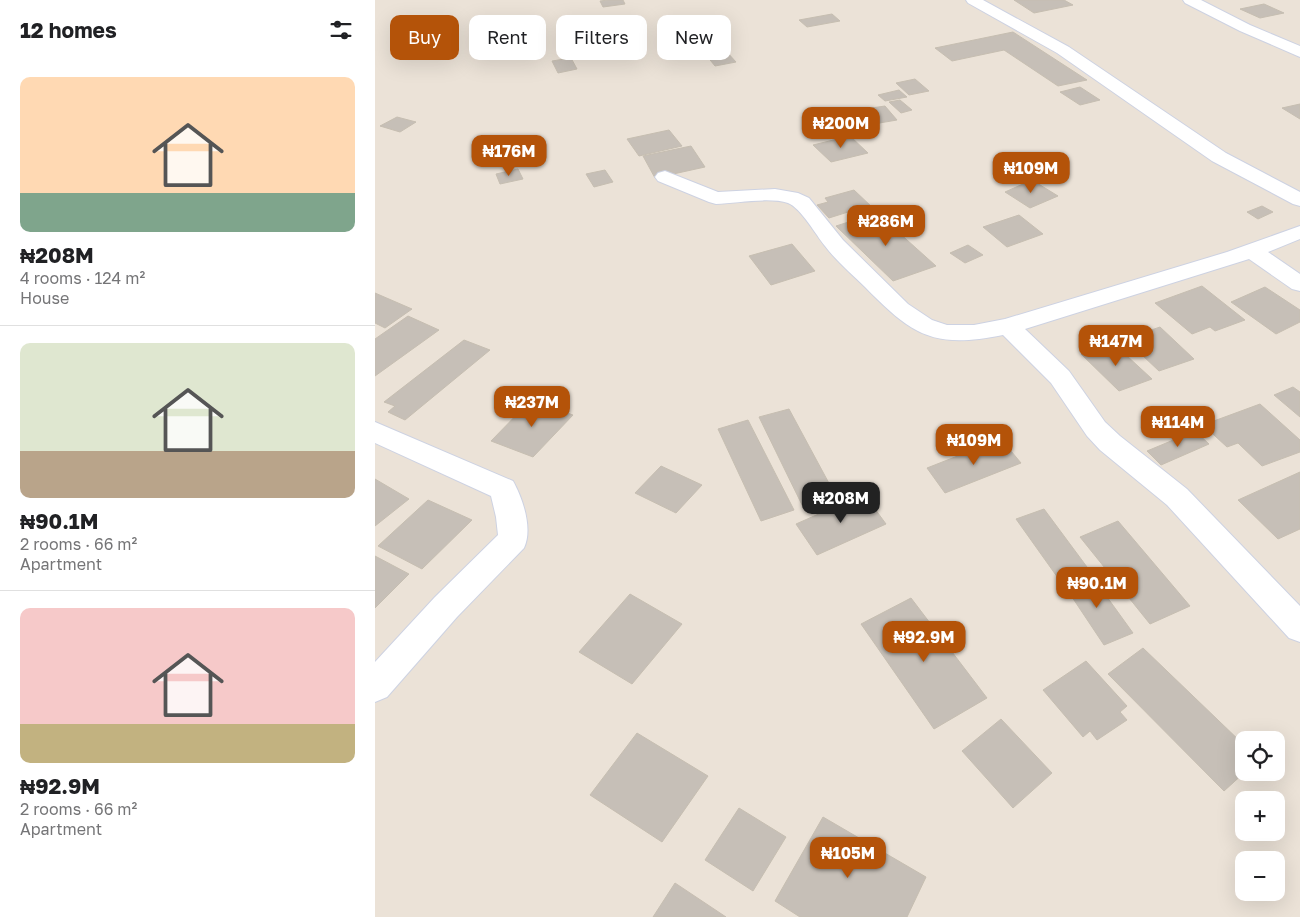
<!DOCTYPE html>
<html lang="en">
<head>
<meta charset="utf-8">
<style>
  :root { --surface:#fff; --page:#f6f6f6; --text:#202124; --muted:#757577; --line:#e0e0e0; --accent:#b45309 }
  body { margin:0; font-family:"Golos Text",sans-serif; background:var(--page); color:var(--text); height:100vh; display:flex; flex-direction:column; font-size:19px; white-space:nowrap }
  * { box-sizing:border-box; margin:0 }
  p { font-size:16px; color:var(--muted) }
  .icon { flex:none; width:28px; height:28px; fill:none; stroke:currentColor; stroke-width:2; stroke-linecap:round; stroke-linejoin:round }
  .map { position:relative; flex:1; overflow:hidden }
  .sheet { display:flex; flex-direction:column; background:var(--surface); width:375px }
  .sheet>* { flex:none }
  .banner { position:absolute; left:15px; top:15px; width:475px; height:45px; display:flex; gap:10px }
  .controls { position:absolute; left:860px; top:731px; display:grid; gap:10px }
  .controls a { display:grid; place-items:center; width:50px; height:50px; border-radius:10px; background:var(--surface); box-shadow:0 5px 20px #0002; font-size:25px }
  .price { position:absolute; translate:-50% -42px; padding:0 11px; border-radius:10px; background:var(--accent); color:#fff; font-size:16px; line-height:32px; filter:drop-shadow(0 1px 2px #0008) }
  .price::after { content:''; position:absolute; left:50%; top:30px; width:15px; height:11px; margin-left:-8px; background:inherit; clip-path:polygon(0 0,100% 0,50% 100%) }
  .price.selected { background:#222; color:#fff }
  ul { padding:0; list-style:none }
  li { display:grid; align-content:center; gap:10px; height:265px; padding:0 20px }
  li+li { border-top:1px solid var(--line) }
  li span { display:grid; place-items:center; height:155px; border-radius:10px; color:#555 }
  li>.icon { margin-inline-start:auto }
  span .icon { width:90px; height:90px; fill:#fffc; stroke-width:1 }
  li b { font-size:21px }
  h2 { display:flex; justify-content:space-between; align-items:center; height:60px; padding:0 20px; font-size:21px }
  .tag { padding:0 18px; border-radius:10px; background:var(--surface); box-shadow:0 5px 20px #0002; font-size:18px; line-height:45px }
  .tag.selected { background:var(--accent); color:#fff }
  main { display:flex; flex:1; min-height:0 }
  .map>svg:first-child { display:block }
  .building { fill:#c6bfb7; stroke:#c6beb1 }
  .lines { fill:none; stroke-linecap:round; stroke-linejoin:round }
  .minor-casing { stroke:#cdd2e2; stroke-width:2 }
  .minor { fill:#fff; fill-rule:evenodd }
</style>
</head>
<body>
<main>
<section class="sheet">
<h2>12 homes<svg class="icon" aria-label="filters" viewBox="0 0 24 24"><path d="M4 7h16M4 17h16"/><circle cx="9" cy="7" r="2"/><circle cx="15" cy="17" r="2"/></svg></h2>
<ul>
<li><span style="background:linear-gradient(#ffd9b3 75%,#7fa58c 0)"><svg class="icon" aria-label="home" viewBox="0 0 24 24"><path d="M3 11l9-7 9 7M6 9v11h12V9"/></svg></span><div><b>₦208M</b><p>4 rooms · 124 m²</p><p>House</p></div></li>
<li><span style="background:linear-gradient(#dfe7d0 70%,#b9a48a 0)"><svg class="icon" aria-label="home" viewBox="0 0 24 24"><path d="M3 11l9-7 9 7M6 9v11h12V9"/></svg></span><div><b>₦90.1M</b><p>2 rooms · 66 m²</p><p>Apartment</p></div></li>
<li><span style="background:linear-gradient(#f6c9c9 75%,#c2b280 0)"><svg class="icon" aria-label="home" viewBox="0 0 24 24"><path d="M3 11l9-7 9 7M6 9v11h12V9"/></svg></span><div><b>₦92.9M</b><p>2 rooms · 66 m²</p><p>Apartment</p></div></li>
</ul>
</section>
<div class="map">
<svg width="925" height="917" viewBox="0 0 925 917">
  <rect width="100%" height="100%" fill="#ebe2d7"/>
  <g class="building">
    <polygon points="233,0 248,0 250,4 228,7 225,1"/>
    <polygon points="639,0 689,0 698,5 659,13"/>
    <polygon points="889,4 909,13 885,18 865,9"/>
    <polygon points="457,14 465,21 432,27 424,20"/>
    <polygon points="638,32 712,80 683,86 629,50 577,61 560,48"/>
    <polygon points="35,50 48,51 39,57 26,55"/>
    <polygon points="351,51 361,62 340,66 331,55"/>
    <polygon points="196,58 202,69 183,73 177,61"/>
    <polygon points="540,79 554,91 534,95 521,83"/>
    <polygon points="705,87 725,100 705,105 685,92"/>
    <polygon points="524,90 532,97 510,101 503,95"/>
    <polygon points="525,100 537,110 526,113 514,102"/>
    <polygon points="925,104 925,119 907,108"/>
    <polygon points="510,106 522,120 487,126 476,111"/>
    <polygon points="22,117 41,122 25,132 5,126"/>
    <polygon points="294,130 307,146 264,156 252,139"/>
    <polygon points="475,136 493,153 456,162 438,145"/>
    <polygon points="316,146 330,167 280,178 268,156"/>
    <polygon points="143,169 148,179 125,184 121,174"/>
    <polygon points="230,170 238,182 219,187 211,174"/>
    <polygon points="657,180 683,196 655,208 630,192"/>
    <polygon points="479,190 498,208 476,215 473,212 454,218 442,205 453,202 450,198"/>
    <polygon points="887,206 898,212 883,219 872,212"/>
    <polygon points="502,213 561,266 518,281 461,226"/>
    <polygon points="644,215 668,234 632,247 608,227"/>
    <polygon points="417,244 440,271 396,285 374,256"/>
    <polygon points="593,245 608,255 590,263 575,253"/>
    <polygon points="827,286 870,320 840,331 835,327 817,334 780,303"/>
    <polygon points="890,287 925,310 925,322 901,334 856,302"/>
    <polygon points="0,293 37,309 10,328 0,323"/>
    <polygon points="33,316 64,330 0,376 0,339"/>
    <polygon points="785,327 819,359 784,371 750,339"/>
    <polygon points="89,340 115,350 30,420 13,412 20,406 9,402"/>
    <polygon points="738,343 777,379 744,391 706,354"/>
    <polygon points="918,387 925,392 925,417 899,395"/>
    <polygon points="156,400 198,415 158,457 116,441"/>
    <polygon points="885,404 925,440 925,452 887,466 863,443 852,447 828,425"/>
    <polygon points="414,409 463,500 430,511 384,417"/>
    <polygon points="373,420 419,510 386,521 343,429"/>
    <polygon points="820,431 834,444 786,465 772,451"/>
    <polygon points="626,439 646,463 570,493 552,468"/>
    <polygon points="286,466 327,485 301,513 260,493"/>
    <polygon points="925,472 925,529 903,539 863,500"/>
    <polygon points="0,479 34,499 0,526"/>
    <polygon points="489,494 511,524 442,555 421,524"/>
    <polygon points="53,500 97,520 47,569 3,546"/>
    <polygon points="669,509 712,567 683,578 641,519"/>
    <polygon points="743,521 815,606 775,624 705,537"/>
    <polygon points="0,556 34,574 0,608"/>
    <polygon points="714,572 758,633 729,645 687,582"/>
    <polygon points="255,594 307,624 257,684 204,652"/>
    <polygon points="536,598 612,698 559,729 486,624"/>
    <polygon points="768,648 869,745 870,772 849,791 733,674"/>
    <polygon points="711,661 752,706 745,712 752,720 722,740 715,731 708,737 668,690"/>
    <polygon points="626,719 677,773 638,808 587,751"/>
    <polygon points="262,733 333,776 287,842 215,795"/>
    <polygon points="364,808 411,837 378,891 330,860"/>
    <polygon points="448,817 551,877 532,917 425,917 400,901"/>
    <polygon points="300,883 351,917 278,917"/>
  </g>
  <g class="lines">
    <g class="minor-casing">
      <g id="minor">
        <polygon points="591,0 608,0 694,47 851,153 925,192 925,206 918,204 837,161 682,53 593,3"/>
        <polygon points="808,0 826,0 875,25 925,46 925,57 865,31 810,3"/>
        <path d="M 290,171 L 343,192 L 400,189 L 423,193 L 434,198 L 468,240 L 533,304 L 557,320 L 572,325 L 599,325 L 630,319 L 852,252 L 925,226 L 925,239 L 893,252 L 925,274 L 925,291 L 917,289 L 874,259 L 650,329 L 694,371 L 730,422 L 745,436 L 812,489 L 925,606 L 925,642 L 914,638 L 792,505 L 725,450 L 712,436 L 676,383 L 628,335 C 559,349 538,336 490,287 C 477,274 461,261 450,246 C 441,235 426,208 413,203 C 395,197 361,203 341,204 L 334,202 L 283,181 L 280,177 L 283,173 Z"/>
        <path d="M 0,422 L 138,481 C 148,499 158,529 149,548 L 82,617 L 12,697 L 0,702 L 0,662 L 60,597 L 123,535 L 121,517 L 116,496 L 0,443 Z"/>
      </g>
    </g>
    <use href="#minor" class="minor"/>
  </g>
</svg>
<div class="controls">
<a><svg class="icon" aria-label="locate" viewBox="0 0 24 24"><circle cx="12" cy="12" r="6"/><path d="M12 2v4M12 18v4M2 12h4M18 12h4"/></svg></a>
<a>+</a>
<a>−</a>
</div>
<b class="price" style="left:466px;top:149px">₦200M</b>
<b class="price" style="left:134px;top:177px">₦176M</b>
<b class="price" style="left:656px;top:194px">₦109M</b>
<b class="price" style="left:511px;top:247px">₦286M</b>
<b class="price" style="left:741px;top:367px">₦147M</b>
<b class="price" style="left:157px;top:428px">₦237M</b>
<b class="price" style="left:803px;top:448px">₦114M</b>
<b class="price" style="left:599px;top:466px">₦109M</b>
<b class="price selected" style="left:466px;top:524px">₦208M</b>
<b class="price" style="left:722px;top:609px">₦90.1M</b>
<b class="price" style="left:549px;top:663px">₦92.9M</b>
<b class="price" style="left:473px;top:879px">₦105M</b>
<div class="banner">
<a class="tag selected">Buy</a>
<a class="tag">Rent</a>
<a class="tag">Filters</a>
<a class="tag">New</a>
</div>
</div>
</main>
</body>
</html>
